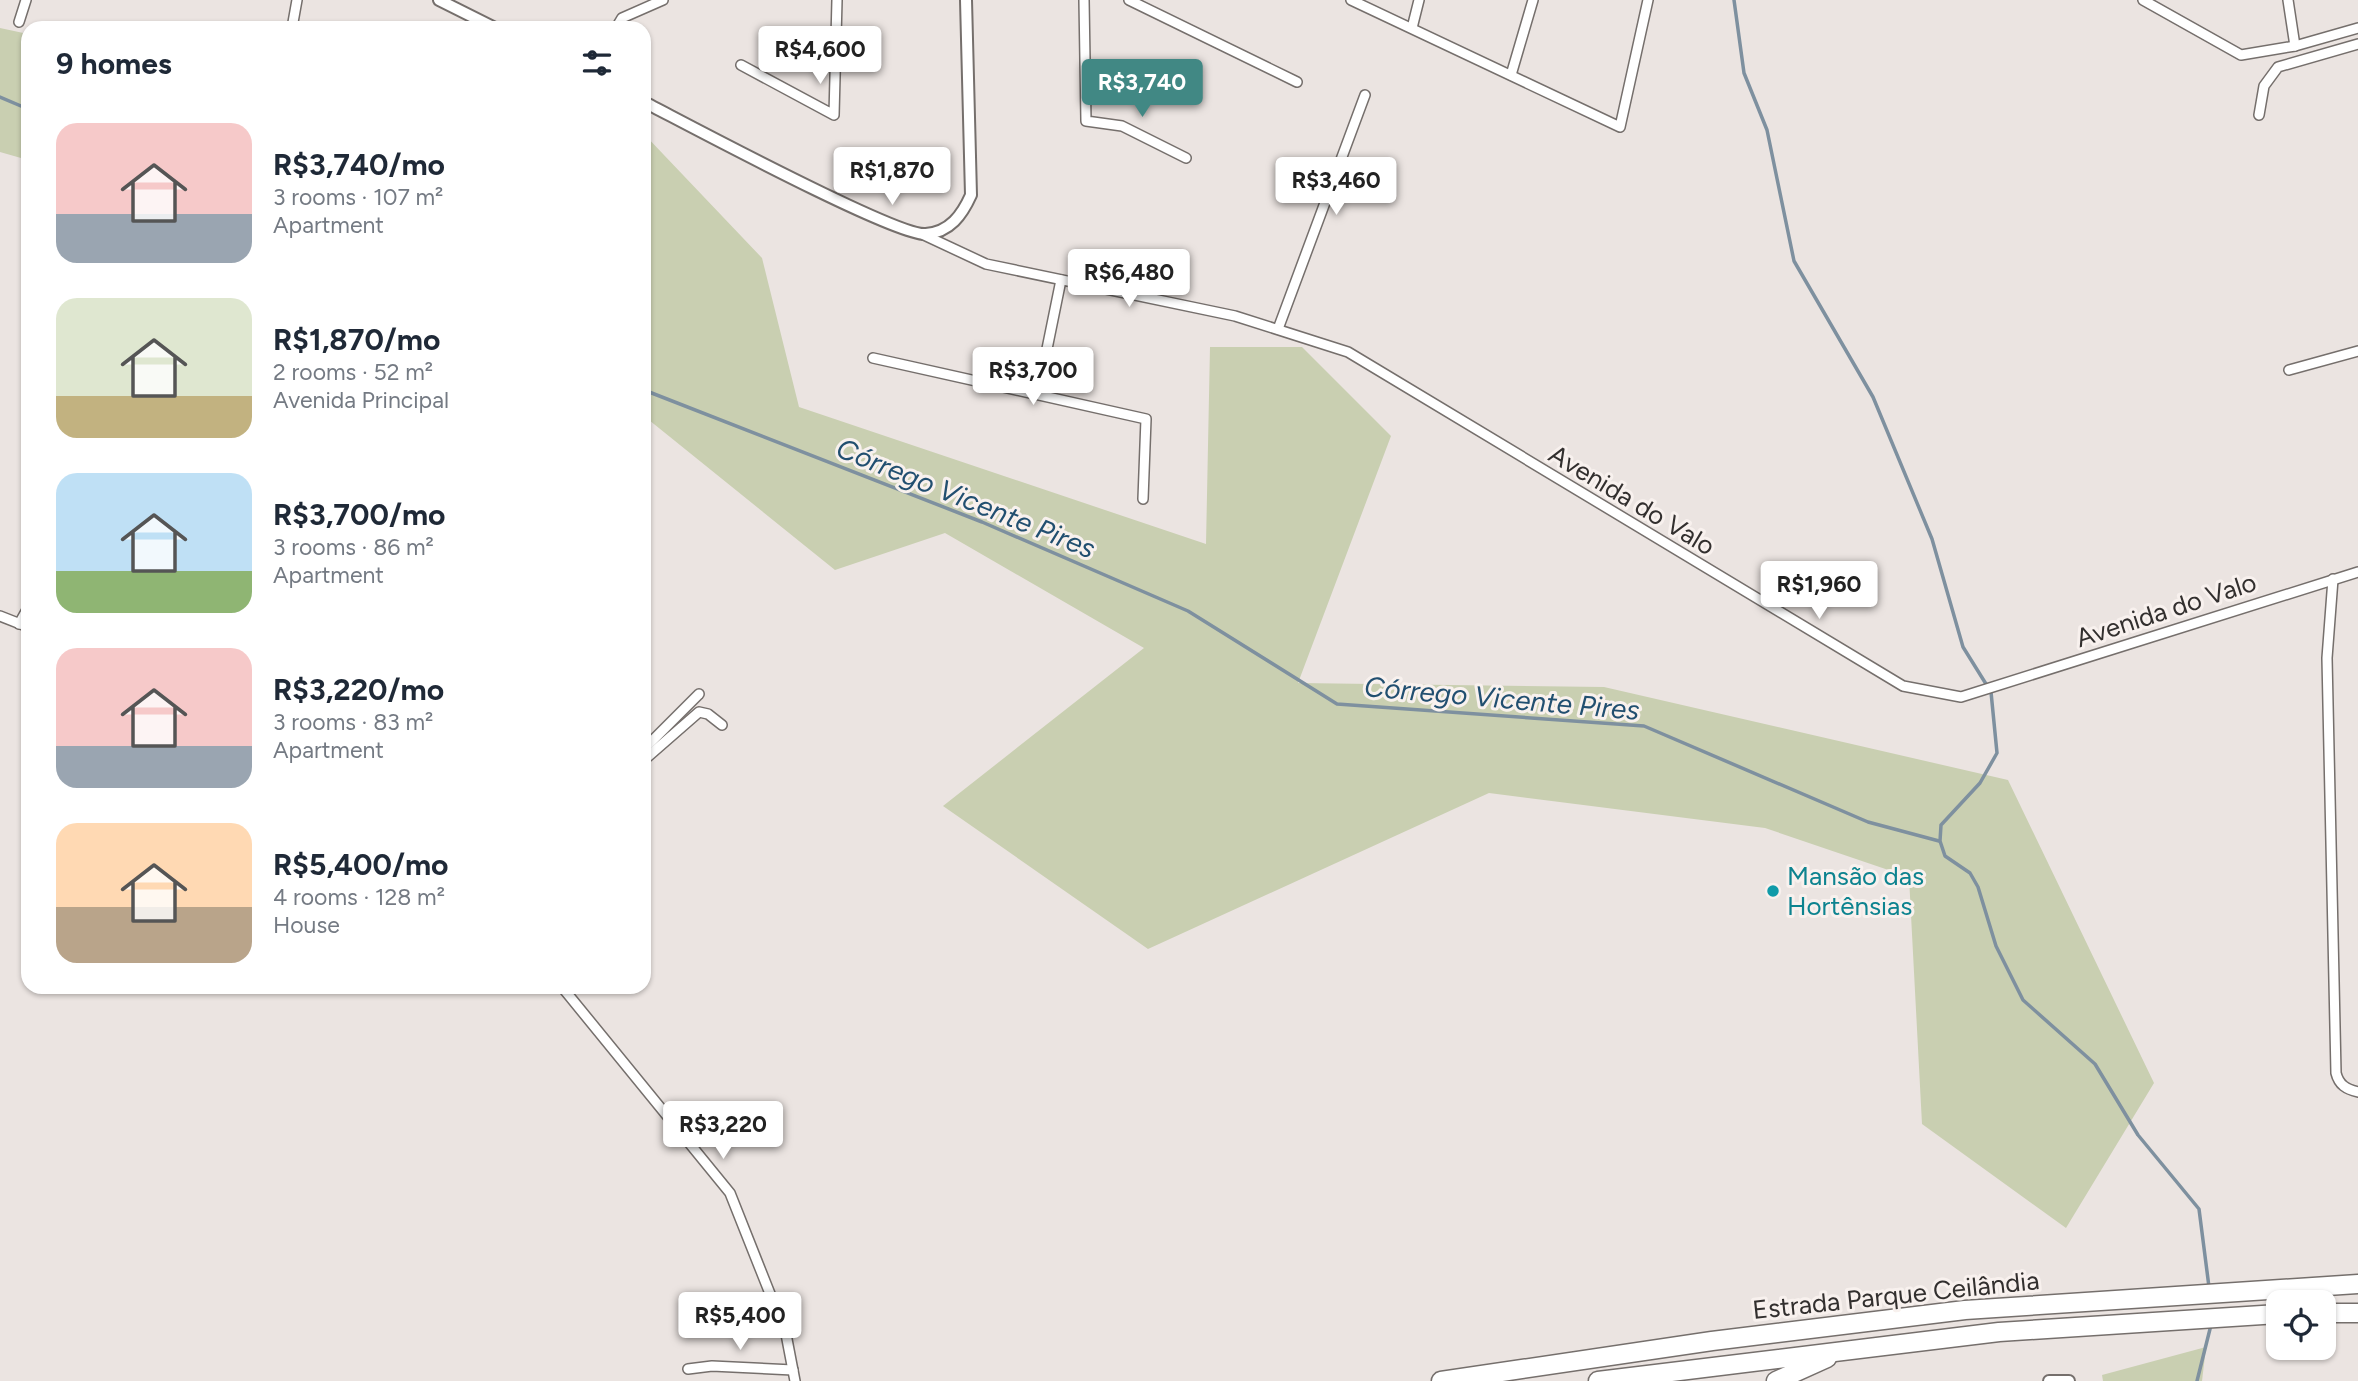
<!DOCTYPE html>
<html lang="en">
<head>
<meta charset="utf-8">
<style>
  :root { --surface:#fff; --page:#f6f6f7; --text:#1f2937; --muted:#747a83; --accent:#418884 }
  body { margin:0; font-family:Figtree,sans-serif; background:var(--page); color:var(--text); height:100vh; display:flex; flex-direction:column; font-size:26px; white-space:nowrap }
  * { box-sizing:border-box; margin:0 }
  p { font-size:23px; color:var(--muted) }
  .icon { flex:none; width:38px; height:38px; fill:none; stroke:currentColor; stroke-width:2; stroke-linecap:round; stroke-linejoin:round }
  .map { position:relative; flex:1; overflow:hidden }
  .side { position:absolute; left:21px; top:21px; width:630px; height:973px; display:flex; flex-direction:column; background:var(--surface); border-radius:21px; box-shadow:0 2px 5px #0004 }
  .side>* { flex:none }
  .fabs { position:absolute; left:2266px; top:1290px; display:grid; gap:14px }
  .fabs a { display:grid; place-items:center; width:70px; height:70px; border-radius:14px; background:var(--surface); box-shadow:0 2px 5px #0004; font-size:35px }
  .price { position:absolute; translate:-50% -60px; padding:0 16px; border-radius:7px; background:#fff; color:#222; font-size:23px; line-height:46px; filter:drop-shadow(0 2px 4px #0008) }
  .price::after { content:''; position:absolute; left:50%; top:42px; width:21px; height:16px; margin-left:-10px; background:inherit; clip-path:polygon(0 0,100% 0,50% 100%) }
  .price.selected { background:var(--accent); color:#fff }
  ul { padding:0; list-style:none }
  li { display:flex; align-items:center; gap:21px; height:175px; padding:0 35px }
  li span { display:grid; place-items:center; flex:none; width:196px; height:140px; border-radius:21px; color:#555 }
  li>.icon { margin-inline-start:auto }
  span .icon { width:84px; height:84px; fill:#fffc; stroke-width:1 }
  li b { font-size:30px }
  h2 { display:flex; justify-content:space-between; align-items:center; height:84px; padding:0 35px; font-size:30px }
  .map>svg:first-child { display:block }
  .green { fill:#c9cfb1 }
  .lines { fill:none; stroke-linecap:round; stroke-linejoin:round }
  .stream { stroke:#7e909f; stroke-width:3.5 }
  .minor-casing { stroke:#756f6c; stroke-width:12 }
  .tertiary-casing { stroke:#756f6c; stroke-width:14 }
  .motorway-casing { stroke:#756f6c; stroke-width:21 }
  .minor { stroke:#fff; stroke-width:9 }
  .tertiary { stroke:#fff; stroke-width:10 }
  .motorway { stroke:#fff; stroke-width:18 }
  .culture-dot { fill:#0f9aa8; stroke:#f8f1ee; stroke-width:2.5 }
  .labels { text-anchor:middle; stroke-width:6; stroke-linejoin:round; paint-order:stroke }
  .street-label { font-size:26px; fill:#322f2e; stroke:#f8f1ee }
  .culture-label { font-size:26px; fill:#0d838f; stroke:#f8f1ee; text-anchor:start }
  .water-label { font-size:28px; font-style:italic; fill:#214f70; stroke:#f8f1ee }
</style>
</head>
<body>
<div class="map">
<svg width="2358" height="1381" viewBox="0 0 2358 1381">
  <rect width="100%" height="100%" fill="#ebe4e1"/>
  <g class="green">
    <polygon points="0,28 28,34 28,160 0,152"/>
    <polygon points="644,134 762,258 799,407 1206,544 1210,347 1302,347 1391,436 1298,683 1604,687 2008,780 2154,1083 2066,1228 1922,1124 1909,877 1765,828 1489,793 1148,949 943,806 1144,648 945,533 835,570 644,416"/>
    <polygon points="2206,1347 2202,1381 2103,1381 2102,1375"/>
  </g>
  <g class="lines">
    <g class="stream">
      <polyline points="1734,0 1744,73 1767,130 1794,261 1873,397 1932,539 1963,647 1991,692 1997,753 1980,783 1941,825 1940,841 1945,856 1970,873 1978,887 1996,946 2023,1000 2095,1064 2138,1135 2199,1209 2209,1287"/>
      <polyline points="0,97 28,109"/>
      <polyline points="644,390 982,522 1188,611 1337,704 1644,726 1868,822 1939,841"/>
      <polyline points="2197,1381 2211,1325"/>
    </g>
    <g class="minor-casing">
      <g id="minor">
        <polyline points="1084,0 1086,121 1122,126 1186,158"/>
        <polyline points="1129,0 1297,82"/>
        <polyline points="1351,0 1620,127 1648,0"/>
        <polyline points="2143,0 2241,55 2295,46 2358,28"/>
        <polyline points="2288,0 2295,46"/>
        <polyline points="19,22 26,0"/>
        <polyline points="292,28 297,0"/>
        <polyline points="616,28 622,18 663,0"/>
        <polyline points="1412,28 1419,0"/>
        <polyline points="741,65 834,115 837,0"/>
        <polyline points="1511,75 1533,0"/>
        <polyline points="2259,115 2264,86 2278,67 2358,44"/>
        <polyline points="924,235 986,264 1235,316 1348,352 1903,686 1961,697 2358,572"/>
        <polyline points="1278,329 1365,95"/>
        <polyline points="873,358 1146,419 1143,499"/>
        <polyline points="2289,370 2358,351"/>
        <polyline points="1038,393 1061,280"/>
        <path d="M 2333,579 L 2327,658 L 2336,1073 C 2339,1085 2346,1089 2358,1092"/>
        <polyline points="0,616 28,627"/>
        <polyline points="19,624 28,608"/>
        <polyline points="644,749 699,694"/>
        <polyline points="644,760 699,712 708,714 722,725"/>
        <polyline points="562,987 730,1193 786,1334 795,1381"/>
        <polyline points="688,1369 712,1366 793,1370"/>
      </g>
    </g>
    <g class="tertiary-casing">
      <g id="tertiary">
        <polyline points="439,0 495,28"/>
        <path d="M 644,102 C 685,123 897,237 926,234 C 950,232 962,215 971,195 L 966,0"/>
        <polyline points="2049,1381 2069,1381"/>
      </g>
    </g>
    <g class="motorway-casing">
      <g id="motorway">
        <polyline points="2324,1313 2358,1313"/>
        <polyline points="1441,1381 1712,1341 1965,1310 2358,1284"/>
        <polyline points="1598,1381 1999,1332 2278,1314"/>
        <polyline points="1776,1381 1827,1358"/>
      </g>
    </g>
    <use href="#minor" class="minor"/>
    <use href="#tertiary" class="tertiary"/>
    <use href="#motorway" class="motorway"/>
  </g>
  <circle class="culture-dot" cx="1773" cy="891" r="7"/>
  <g class="labels">
    <g class="street-label">
      <text transform="translate(1632 500) rotate(31)" y="9">Avenida do Valo</text>
      <text transform="translate(2166 610) rotate(-18)" y="9">Avenida do Valo</text>
      <text transform="translate(1896 1295) rotate(-6)" y="9">Estrada Parque Ceilândia</text>
    </g>
    <g class="culture-label">
      <text x="1787" y="885">Mansão das<tspan x="1787" dy="30">Hortênsias</tspan></text>
    </g>
    <g class="water-label">
      <text transform="translate(966 498) rotate(22)" y="10">Córrego Vicente Pires</text>
      <text transform="translate(1502 698) rotate(5)" y="10">Córrego Vicente Pires</text>
    </g>
  </g>
</svg>
<div class="fabs">
<a><svg class="icon" aria-label="locate" viewBox="0 0 24 24"><circle cx="12" cy="12" r="6"/><path d="M12 2v4M12 18v4M2 12h4M18 12h4"/></svg></a>
</div>
<b class="price" style="left:820px;top:86px">R$4,600</b>
<b class="price selected" style="left:1142px;top:119px">R$3,740</b>
<b class="price" style="left:892px;top:207px">R$1,870</b>
<b class="price" style="left:1336px;top:217px">R$3,460</b>
<b class="price" style="left:1129px;top:309px">R$6,480</b>
<b class="price" style="left:1033px;top:407px">R$3,700</b>
<b class="price" style="left:1819px;top:621px">R$1,960</b>
<b class="price" style="left:723px;top:1161px">R$3,220</b>
<b class="price" style="left:740px;top:1352px">R$5,400</b>
<section class="side">
<h2>9 homes<svg class="icon" aria-label="filters" viewBox="0 0 24 24"><path d="M4 7h16M4 17h16"/><circle cx="9" cy="7" r="2"/><circle cx="15" cy="17" r="2"/></svg></h2>
<ul>
<li><span style="background:linear-gradient(#f6c9c9 65%,#9aa5b1 0)"><svg class="icon" aria-label="home" viewBox="0 0 24 24"><path d="M3 11l9-7 9 7M6 9v11h12V9"/></svg></span><div><b>R$3,740/mo</b><p>3 rooms · 107 m²</p><p>Apartment</p></div></li>
<li><span style="background:linear-gradient(#dfe7d0 70%,#c2b280 0)"><svg class="icon" aria-label="home" viewBox="0 0 24 24"><path d="M3 11l9-7 9 7M6 9v11h12V9"/></svg></span><div><b>R$1,870/mo</b><p>2 rooms · 52 m²</p><p>Avenida Principal</p></div></li>
<li><span style="background:linear-gradient(#bfe0f5 70%,#8fb573 0)"><svg class="icon" aria-label="home" viewBox="0 0 24 24"><path d="M3 11l9-7 9 7M6 9v11h12V9"/></svg></span><div><b>R$3,700/mo</b><p>3 rooms · 86 m²</p><p>Apartment</p></div></li>
<li><span style="background:linear-gradient(#f6c9c9 70%,#9aa5b1 0)"><svg class="icon" aria-label="home" viewBox="0 0 24 24"><path d="M3 11l9-7 9 7M6 9v11h12V9"/></svg></span><div><b>R$3,220/mo</b><p>3 rooms · 83 m²</p><p>Apartment</p></div></li>
<li><span style="background:linear-gradient(#ffd9b3 60%,#b9a48a 0)"><svg class="icon" aria-label="home" viewBox="0 0 24 24"><path d="M3 11l9-7 9 7M6 9v11h12V9"/></svg></span><div><b>R$5,400/mo</b><p>4 rooms · 128 m²</p><p>House</p></div></li>
</ul>
</section>
</div>
</body>
</html>
